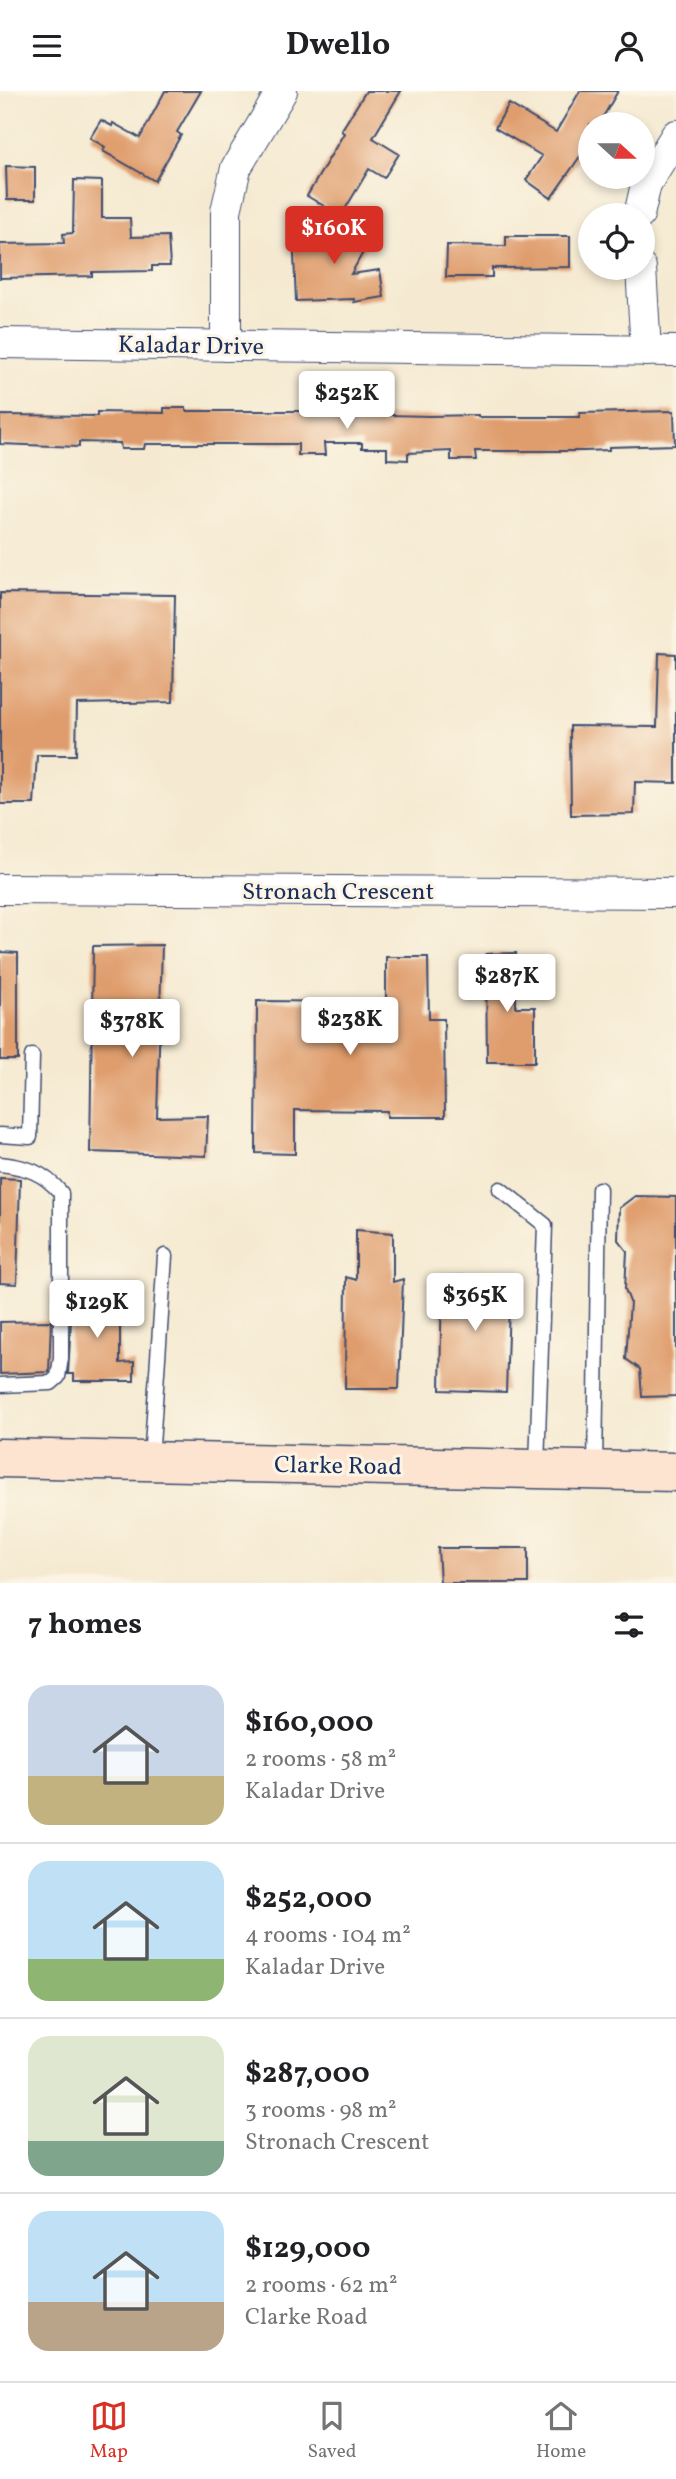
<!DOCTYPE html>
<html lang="en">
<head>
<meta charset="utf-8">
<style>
  :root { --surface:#fff; --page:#f6f6f6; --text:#202124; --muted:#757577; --line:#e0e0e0; --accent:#d93025 }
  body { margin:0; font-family:Vollkorn,serif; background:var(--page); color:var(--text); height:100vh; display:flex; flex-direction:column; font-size:26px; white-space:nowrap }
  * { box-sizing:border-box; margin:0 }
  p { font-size:23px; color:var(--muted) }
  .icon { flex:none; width:38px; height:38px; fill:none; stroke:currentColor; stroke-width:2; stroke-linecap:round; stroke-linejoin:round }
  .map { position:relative; height:1492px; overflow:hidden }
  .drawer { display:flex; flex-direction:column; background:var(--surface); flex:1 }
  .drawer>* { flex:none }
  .needle { width:46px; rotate:111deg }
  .tools { position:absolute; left:578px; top:21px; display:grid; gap:14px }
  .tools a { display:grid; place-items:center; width:77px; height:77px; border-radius:50%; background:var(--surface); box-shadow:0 4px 10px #0003; font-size:35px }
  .price { position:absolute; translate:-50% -60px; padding:0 16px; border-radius:7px; background:#fff; color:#222; font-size:23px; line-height:46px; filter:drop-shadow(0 2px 4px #0008) }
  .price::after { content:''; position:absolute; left:50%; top:42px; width:21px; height:16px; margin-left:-10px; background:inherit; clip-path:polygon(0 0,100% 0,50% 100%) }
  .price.current { background:var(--accent); color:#fff }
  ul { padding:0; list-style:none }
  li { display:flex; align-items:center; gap:21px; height:175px; padding:0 28px }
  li+li { border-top:2px solid var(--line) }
  li span { display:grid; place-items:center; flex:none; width:196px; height:140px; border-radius:21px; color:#555 }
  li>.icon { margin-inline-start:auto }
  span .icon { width:84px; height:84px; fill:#fffc; stroke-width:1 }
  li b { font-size:30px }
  h2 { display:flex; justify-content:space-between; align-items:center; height:84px; padding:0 28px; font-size:30px }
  header { display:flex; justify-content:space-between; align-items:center; height:91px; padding:0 28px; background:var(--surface); font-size:32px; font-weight:700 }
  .dock { display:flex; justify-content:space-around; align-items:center; height:98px; border-top:2px solid var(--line); background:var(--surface); font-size:19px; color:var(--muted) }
  .dock a { display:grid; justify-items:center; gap:4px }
  .dock .current { color:var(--accent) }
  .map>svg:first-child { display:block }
  .building { fill:#df9c6c }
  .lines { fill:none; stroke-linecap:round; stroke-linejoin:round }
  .service-casing { stroke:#3c4b6f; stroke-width:17 }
  .minor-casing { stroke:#3c4b6f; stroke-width:32 }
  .secondary-casing { stroke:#3c4b6f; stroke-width:41 }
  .service { stroke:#fff; stroke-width:14 }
  .minor { stroke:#fff; stroke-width:30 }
  .secondary { stroke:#fde4d0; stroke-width:38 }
  .labels { text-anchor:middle; stroke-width:6; stroke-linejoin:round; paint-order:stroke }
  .street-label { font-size:24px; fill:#1b2f5e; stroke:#fcf5e5 }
</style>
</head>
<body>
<header><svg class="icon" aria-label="menu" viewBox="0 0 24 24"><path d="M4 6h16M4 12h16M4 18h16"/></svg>Dwello<svg class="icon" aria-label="person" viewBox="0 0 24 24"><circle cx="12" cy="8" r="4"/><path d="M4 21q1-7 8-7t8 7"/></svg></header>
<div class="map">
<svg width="676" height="1492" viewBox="0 0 676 1492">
  <rect width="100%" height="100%" fill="#fcf5e5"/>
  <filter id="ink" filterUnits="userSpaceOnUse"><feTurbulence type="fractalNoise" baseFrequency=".0143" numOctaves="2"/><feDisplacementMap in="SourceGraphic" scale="14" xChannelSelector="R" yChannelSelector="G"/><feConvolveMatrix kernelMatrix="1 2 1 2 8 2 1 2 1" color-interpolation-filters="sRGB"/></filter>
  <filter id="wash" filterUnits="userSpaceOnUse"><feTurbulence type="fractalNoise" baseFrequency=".00686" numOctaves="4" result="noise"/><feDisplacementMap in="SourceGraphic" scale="28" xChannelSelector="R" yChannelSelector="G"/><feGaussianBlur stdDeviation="1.57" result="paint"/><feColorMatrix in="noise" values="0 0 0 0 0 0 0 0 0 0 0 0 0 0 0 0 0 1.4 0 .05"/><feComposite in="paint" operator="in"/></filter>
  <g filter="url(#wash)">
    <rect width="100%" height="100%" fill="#f5ead1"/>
    <g id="blocks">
      <g class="building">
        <polygon points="165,0 201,0 177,41 181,44 155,90 103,60 105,56 90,47 101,29 112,35 113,32 140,47"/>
        <polygon points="366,0 401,0 373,47 399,63 384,87 369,78 341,125 307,105 344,42 341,40"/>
        <polygon points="580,0 618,0 599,33 590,33 590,51 551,107 526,89 542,65 495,37 509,13 556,41"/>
        <polygon points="6,75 35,76 35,109 7,109"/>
        <polygon points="74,89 102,90 102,127 130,127 131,146 168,145 170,175 152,175 152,180 92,181 92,185 0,187 0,153 64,152 63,143 73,142"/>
        <polygon points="376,138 351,183 380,179 384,206 354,211 354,208 296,210 293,141"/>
        <polygon points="506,145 570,145 570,176 492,177 492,186 446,186 447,154 506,155"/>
        <polygon points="164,317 186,317 186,320 346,320 346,323 430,325 478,324 478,326 580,326 580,322 674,320 675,354 609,356 609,359 584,360 475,360 476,369 451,369 451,360 408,362 408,369 387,368 387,357 362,357 362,352 324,352 325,364 298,364 298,353 145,353 144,358 121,358 120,352 79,351 79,356 0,353 0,324 97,325 97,321 164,322"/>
        <polygon points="0,502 175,504 173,611 77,613 76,664 37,664 34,713 0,713"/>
        <polygon points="659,562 676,563 676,692 635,691 634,723 571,724 570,635 657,636"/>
        <polygon points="162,854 157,1026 208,1025 206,1065 90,1061 93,855"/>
        <polygon points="0,861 18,862 18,969 0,969"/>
        <polygon points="516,862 516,916 535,916 535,971 487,971 486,863"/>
        <polygon points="386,866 428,866 429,928 444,928 445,1026 387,1026 387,1020 295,1019 295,1063 256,1062 257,910 386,911"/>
        <polygon points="0,1087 20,1088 17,1193 0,1192"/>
        <polygon points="635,1105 676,1106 676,1305 642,1306 640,1278 626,1268 630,1211 625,1198 627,1160 618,1149 619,1117"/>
        <polygon points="356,1139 393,1142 393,1191 403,1188 399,1298 345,1298 346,1186 356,1189"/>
        <polygon points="510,1184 506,1301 440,1299 442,1185"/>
        <polygon points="74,1202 120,1203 120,1272 134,1271 134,1290 74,1290 74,1283 68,1283 71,1229 74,1229"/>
        <polygon points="51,1230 49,1281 0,1283 0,1231"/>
        <polygon points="438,1457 528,1457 528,1492 440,1492"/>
      </g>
    </g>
  </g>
  <g filter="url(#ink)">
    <use href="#blocks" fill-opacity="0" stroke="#3c4b6f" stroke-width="2"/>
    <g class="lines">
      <g class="service-casing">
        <g id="service">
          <polyline points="0,1044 30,1046 32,965"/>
          <path d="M 0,1073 C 27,1076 43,1081 61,1102 L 61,1267 L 58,1286 L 51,1292 L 0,1294"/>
          <polyline points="500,1098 545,1134 537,1376"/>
          <polyline points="151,1369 165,1165"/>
          <polyline points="595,1378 599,1098"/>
        </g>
      </g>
      <g class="minor-casing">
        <g id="minor">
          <polyline points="639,124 646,93 676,44"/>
          <polyline points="641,177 646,260"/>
          <polyline points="0,252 676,260"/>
          <polyline points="226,255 226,120 236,77 282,0"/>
          <polyline points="0,798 676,802"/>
        </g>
      </g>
      <g class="secondary-casing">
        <polyline id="secondary" points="0,1367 676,1381"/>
      </g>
      <use href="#service" class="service"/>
      <use href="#minor" class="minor"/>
      <use href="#secondary" class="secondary"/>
    </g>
  </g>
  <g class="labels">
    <g class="street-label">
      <text transform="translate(191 254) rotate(1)" y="8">Kaladar Drive</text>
      <text x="338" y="808">Stronach Crescent</text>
      <text transform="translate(338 1374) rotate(1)" y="8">Clarke Road</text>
    </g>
  </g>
</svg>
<div class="tools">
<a><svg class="needle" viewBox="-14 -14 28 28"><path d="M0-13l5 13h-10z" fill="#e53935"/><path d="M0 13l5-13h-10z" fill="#757577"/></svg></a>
<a><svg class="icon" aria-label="locate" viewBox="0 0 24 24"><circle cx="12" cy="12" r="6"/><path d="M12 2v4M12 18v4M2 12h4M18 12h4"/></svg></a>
</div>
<b class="price current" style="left:334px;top:175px">$160K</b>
<b class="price" style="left:347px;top:340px">$252K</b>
<b class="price" style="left:507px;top:923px">$287K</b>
<b class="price" style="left:350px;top:966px">$238K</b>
<b class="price" style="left:132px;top:968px">$378K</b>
<b class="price" style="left:475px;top:1242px">$365K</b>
<b class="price" style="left:97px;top:1249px">$129K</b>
</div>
<section class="drawer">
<h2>7 homes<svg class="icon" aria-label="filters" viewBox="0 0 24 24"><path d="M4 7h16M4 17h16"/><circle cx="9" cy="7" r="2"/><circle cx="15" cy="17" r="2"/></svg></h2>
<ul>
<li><span style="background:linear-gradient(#c9d6e8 65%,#c2b280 0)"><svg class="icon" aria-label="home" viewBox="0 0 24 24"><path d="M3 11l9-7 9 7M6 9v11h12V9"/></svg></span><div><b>$160,000</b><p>2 rooms · 58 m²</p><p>Kaladar Drive</p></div></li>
<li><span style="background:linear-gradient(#bfe0f5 70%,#8fb573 0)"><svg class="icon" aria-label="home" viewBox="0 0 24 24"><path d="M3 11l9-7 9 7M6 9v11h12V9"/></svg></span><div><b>$252,000</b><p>4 rooms · 104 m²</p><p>Kaladar Drive</p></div></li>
<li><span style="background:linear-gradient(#dfe7d0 75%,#7fa58c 0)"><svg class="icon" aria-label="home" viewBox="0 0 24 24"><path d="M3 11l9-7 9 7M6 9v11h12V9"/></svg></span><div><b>$287,000</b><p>3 rooms · 98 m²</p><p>Stronach Crescent</p></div></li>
<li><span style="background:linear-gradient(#bfe0f5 65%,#b9a48a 0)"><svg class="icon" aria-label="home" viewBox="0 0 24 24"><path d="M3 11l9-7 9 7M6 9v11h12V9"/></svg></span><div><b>$129,000</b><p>2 rooms · 62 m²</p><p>Clarke Road</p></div></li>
</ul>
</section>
<nav class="dock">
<a class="current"><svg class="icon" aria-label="map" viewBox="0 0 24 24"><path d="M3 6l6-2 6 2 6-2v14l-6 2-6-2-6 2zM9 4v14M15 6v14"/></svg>Map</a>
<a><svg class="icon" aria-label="saved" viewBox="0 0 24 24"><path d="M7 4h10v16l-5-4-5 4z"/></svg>Saved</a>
<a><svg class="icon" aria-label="home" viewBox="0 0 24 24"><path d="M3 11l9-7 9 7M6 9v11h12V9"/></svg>Home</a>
</nav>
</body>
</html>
